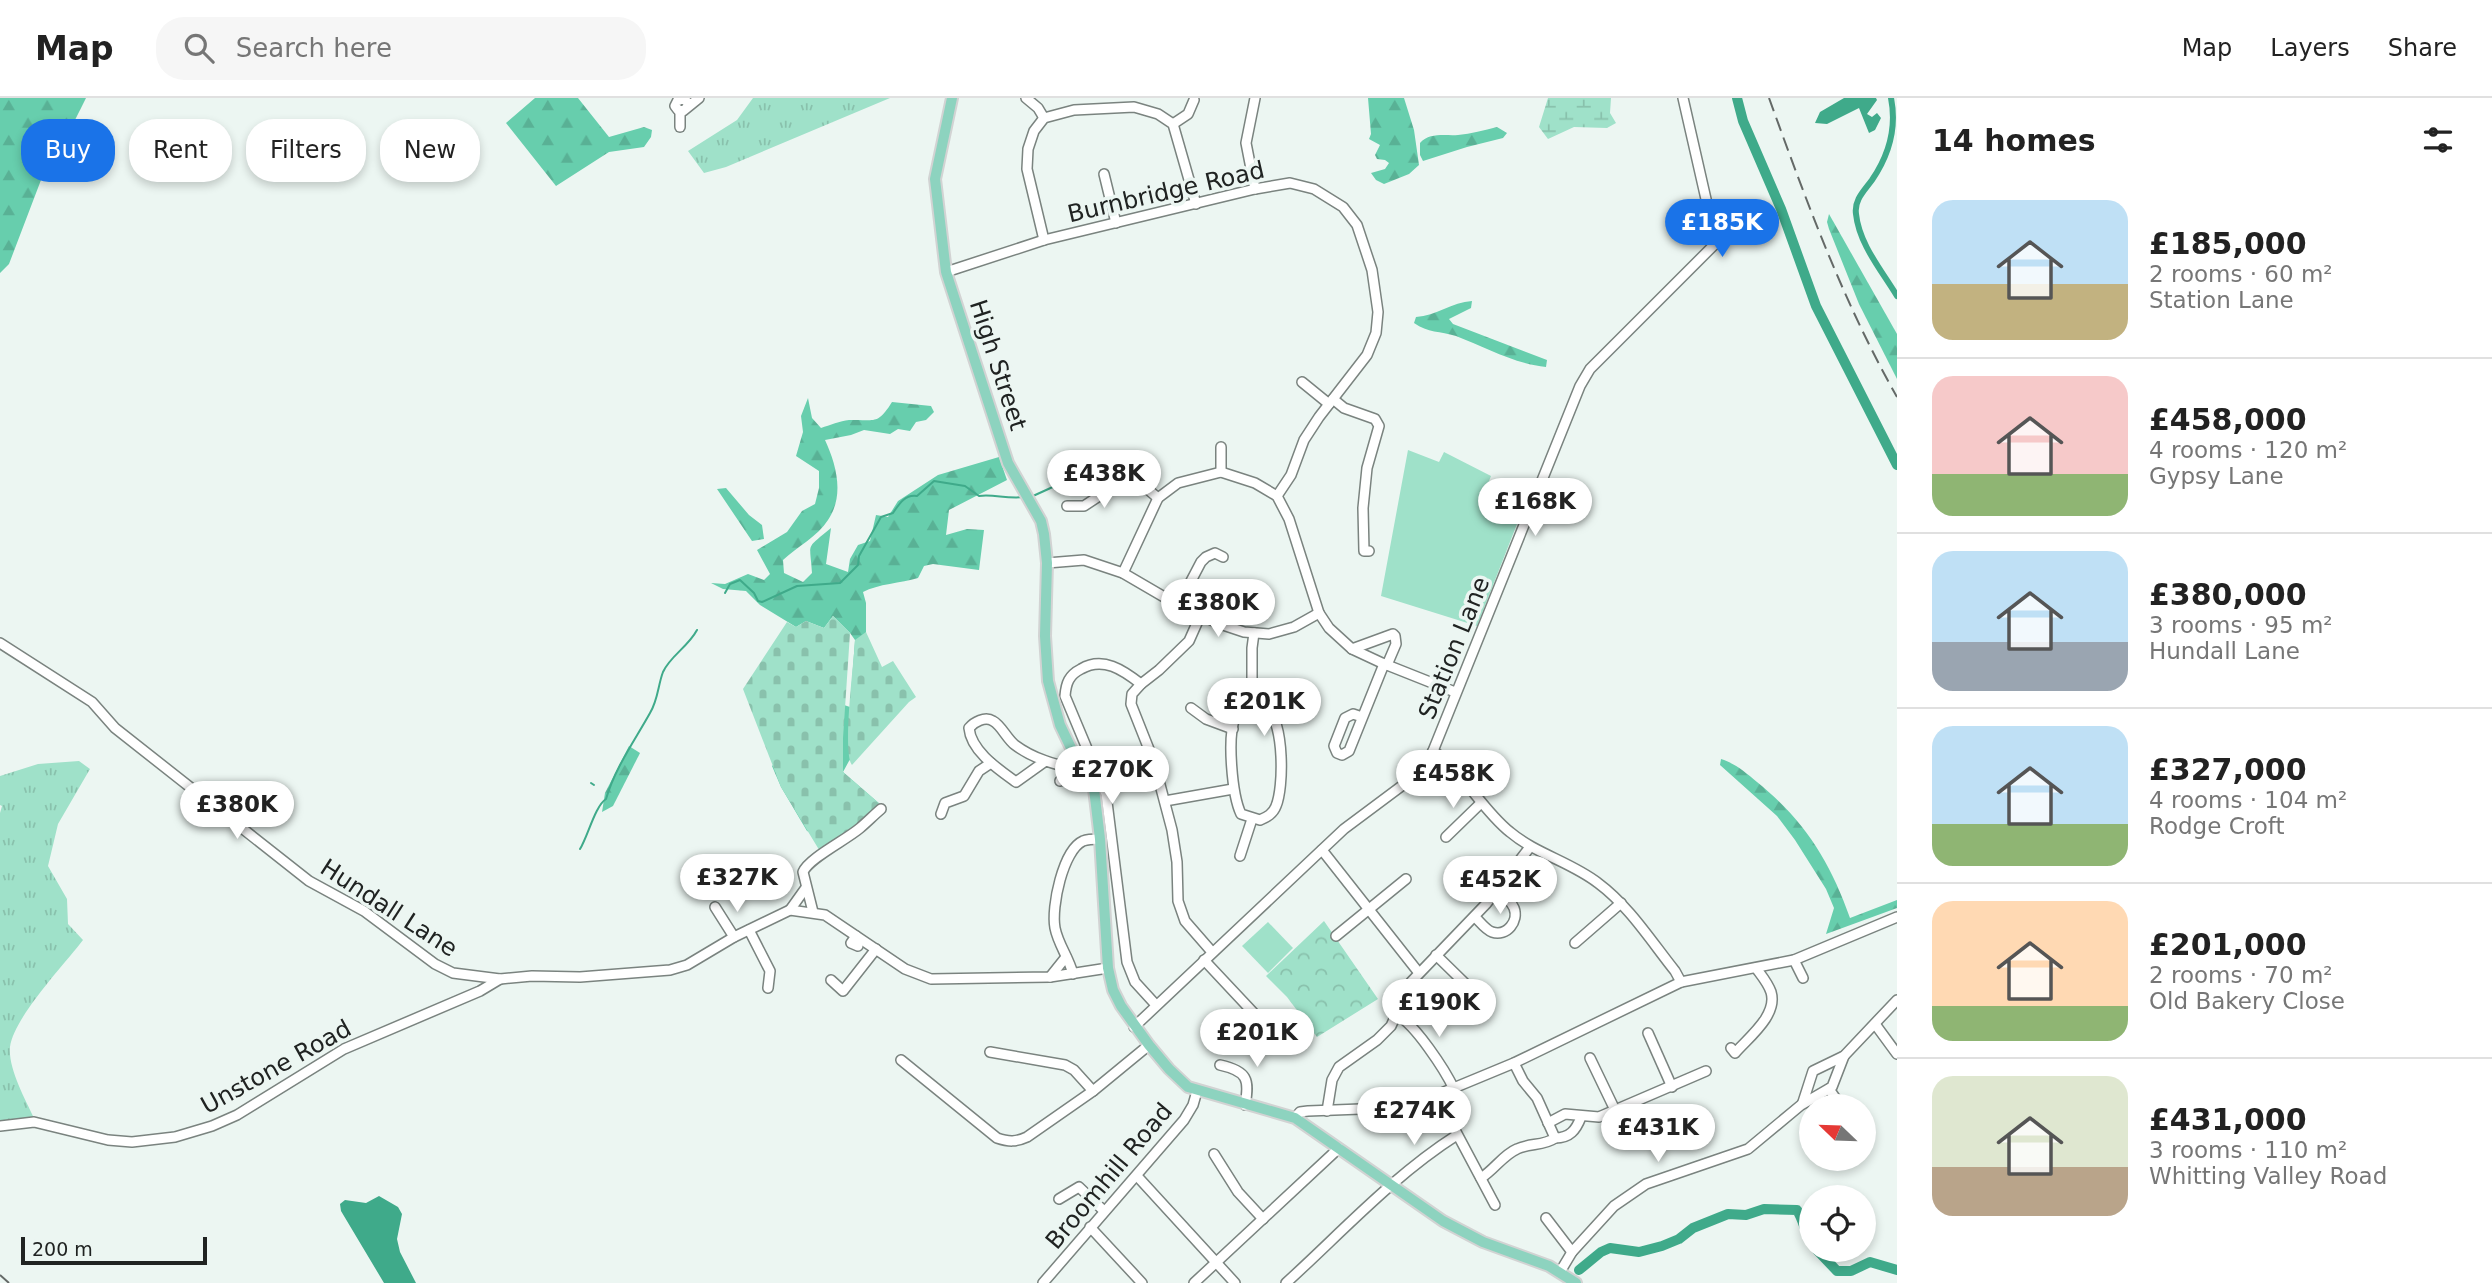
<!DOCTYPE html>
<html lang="en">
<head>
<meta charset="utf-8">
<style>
  :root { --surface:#fff; --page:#f6f6f6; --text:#222; --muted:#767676; --line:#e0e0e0; --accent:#1a73e8 }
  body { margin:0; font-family:"DejaVu Sans",sans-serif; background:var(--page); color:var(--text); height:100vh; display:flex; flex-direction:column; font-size:26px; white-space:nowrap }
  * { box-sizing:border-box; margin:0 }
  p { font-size:23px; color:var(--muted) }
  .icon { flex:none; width:38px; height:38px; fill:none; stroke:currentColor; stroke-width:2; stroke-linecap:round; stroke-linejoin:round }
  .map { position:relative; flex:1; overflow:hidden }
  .sheet { display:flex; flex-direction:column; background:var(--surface); width:595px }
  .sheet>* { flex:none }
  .guide { position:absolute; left:21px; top:21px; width:665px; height:63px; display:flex; gap:14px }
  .needle { width:46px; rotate:293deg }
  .fabs { position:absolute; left:1799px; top:996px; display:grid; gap:14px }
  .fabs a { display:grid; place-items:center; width:77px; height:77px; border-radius:50%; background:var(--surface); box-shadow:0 4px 10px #0003; font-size:35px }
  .scale { position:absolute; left:21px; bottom:18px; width:186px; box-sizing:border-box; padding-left:7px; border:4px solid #202322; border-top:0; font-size:19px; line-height:24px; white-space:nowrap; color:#202322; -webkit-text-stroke:5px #ecf6f2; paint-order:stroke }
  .price { position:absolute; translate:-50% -60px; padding:0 16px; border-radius:24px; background:#fff; color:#222; font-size:23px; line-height:46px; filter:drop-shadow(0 2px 4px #0008) }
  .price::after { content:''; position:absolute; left:50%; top:42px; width:21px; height:16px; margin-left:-10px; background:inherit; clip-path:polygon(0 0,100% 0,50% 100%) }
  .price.on { background:var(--accent); color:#fff }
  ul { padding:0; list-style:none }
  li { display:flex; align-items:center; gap:21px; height:175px; padding:0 35px }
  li+li { border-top:2px solid var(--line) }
  li span { display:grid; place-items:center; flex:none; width:196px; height:140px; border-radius:21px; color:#555 }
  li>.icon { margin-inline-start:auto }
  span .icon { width:84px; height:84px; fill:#fffc; stroke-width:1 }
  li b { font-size:30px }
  h2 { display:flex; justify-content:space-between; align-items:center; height:84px; padding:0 35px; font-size:30px }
  .pill { padding:0 24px; border-radius:28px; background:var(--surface); box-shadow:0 4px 10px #0003; font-size:24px; line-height:63px }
  .pill.on { background:var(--accent); color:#fff }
  header { display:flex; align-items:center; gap:42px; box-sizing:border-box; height:98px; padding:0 35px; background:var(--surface); border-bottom:2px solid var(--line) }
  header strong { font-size:33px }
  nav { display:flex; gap:38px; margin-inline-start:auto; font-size:24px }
  .search { width:490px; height:63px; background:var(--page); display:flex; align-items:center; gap:18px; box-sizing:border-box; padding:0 24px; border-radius:28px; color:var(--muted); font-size:26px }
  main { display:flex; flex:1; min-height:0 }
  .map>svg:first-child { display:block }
  .grass { fill:url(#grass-tufts) }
  .forest { fill:url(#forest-firs) }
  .wetland { fill:url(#wetland-marsh) }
  .cemetery { fill:url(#cemetery-stones) }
  .park { fill:url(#park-crowns) }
  .garden { fill:#9fe1c9 }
  .water { fill:#3faa8a }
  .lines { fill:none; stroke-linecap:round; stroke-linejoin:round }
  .stream { stroke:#3faa8a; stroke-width:2 }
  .canal { stroke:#3faa8a; stroke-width:6 }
  .river { stroke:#3faa8a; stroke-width:10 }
  .minor-casing { stroke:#7a837f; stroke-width:12 }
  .major-casing { stroke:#d2d3d3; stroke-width:14 }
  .minor { stroke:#fff; stroke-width:9 }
  .major { stroke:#8dd3bf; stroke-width:10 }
  .rail { stroke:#646967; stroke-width:2; stroke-dasharray:14 7; stroke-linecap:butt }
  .labels { text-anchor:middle; stroke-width:7; stroke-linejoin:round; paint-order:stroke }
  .street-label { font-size:24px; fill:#202322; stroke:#ecf6f2 }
</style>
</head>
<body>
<header>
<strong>Map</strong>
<div class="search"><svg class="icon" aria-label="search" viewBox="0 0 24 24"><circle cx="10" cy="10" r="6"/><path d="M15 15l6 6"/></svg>Search here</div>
<nav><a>Map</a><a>Layers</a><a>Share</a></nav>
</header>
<main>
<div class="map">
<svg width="1897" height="1185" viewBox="0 0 1897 1185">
  <defs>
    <pattern id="grass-tufts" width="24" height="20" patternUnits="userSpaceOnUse" patternTransform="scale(1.75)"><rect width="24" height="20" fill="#9fe1c9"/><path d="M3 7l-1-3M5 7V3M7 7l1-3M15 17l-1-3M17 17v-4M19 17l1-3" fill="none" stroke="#89c1ac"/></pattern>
    <pattern id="forest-firs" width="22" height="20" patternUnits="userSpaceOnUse" patternTransform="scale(1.75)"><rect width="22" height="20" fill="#67cead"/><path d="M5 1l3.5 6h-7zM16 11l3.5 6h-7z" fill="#59b195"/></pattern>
    <pattern id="wetland-marsh" width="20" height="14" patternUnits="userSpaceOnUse" patternTransform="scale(1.75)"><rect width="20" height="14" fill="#9fe1c9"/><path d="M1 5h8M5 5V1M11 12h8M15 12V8" fill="none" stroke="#89c1ac"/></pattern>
    <pattern id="cemetery-stones" width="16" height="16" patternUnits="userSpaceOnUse" patternTransform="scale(1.75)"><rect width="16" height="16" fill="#9fe1c9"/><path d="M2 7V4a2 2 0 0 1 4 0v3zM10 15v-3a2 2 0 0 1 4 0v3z" fill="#89c1ac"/></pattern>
    <pattern id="park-crowns" width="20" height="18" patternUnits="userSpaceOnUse" patternTransform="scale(1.75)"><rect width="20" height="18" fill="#9fe1c9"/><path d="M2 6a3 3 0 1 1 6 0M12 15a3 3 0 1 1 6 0" fill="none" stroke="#89c1ac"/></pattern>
  </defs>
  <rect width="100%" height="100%" fill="#ecf6f2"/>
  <g class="grass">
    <polygon points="753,0 890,0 726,69 704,75 688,53 737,22"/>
    <path d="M 79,663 L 90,671 L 58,726 L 48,768 L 67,801 L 68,826 L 83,842 C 64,867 14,919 10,949 C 8,970 25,1001 34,1020 L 0,1025 L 0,715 L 2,708 L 0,707 L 0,678 L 38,666 Z"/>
  </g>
  <g class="forest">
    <polygon points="0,0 86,0 49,74 41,82 9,166 0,175"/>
    <polygon points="535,0 578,0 609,39 644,29 652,32 651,39 644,49 609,54 556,88 506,25"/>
    <polygon points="1368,0 1404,0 1414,32 1419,67 1409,76 1384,86 1376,82 1371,75 1385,71 1389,65 1385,62 1377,61 1375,57 1380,47 1369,41 1371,36"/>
    <path d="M 1497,29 L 1507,35 L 1503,40 L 1467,49 L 1423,63 L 1420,57 L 1420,45 C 1430,34 1445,38 1458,37 C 1471,36 1484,32 1497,29 Z"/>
    <polygon points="1829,116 1897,236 1897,281 1859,206 1829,131 1827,124"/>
    <path d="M 1472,203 L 1471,210 L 1449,221 L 1453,226 L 1547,262 L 1546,269 C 1515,266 1485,249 1456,238 C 1440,233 1428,235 1414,225 L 1416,219 C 1436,218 1452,204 1472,203 Z"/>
    <path d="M 808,300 L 812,320 L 821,330 C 830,327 840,323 849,322 C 875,321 877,328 892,304 L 931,308 L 934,314 L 926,322 L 916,324 L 910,333 L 898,331 L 890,336 L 864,332 L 851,337 L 825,342 C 836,366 845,397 828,422 C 818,438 797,449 783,462 L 784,475 L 803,484 L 812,475 C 810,443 805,452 831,430 L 826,466 L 848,474 L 850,461 L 858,447 L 870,443 L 876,417 L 888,419 L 898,403 L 938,377 L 999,359 L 1007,382 L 949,412 L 946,437 L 967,431 L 984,432 L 979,472 L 933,466 L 924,468 L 918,480 C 901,485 878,486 863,494 L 866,505 L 866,534 L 856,655 L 849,663 L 843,674 L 881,707 L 820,738 L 807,733 L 781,689 L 772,668 L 838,605 L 850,609 L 855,542 L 850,535 L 833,518 L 824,530 L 806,523 L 796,529 L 760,507 L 746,493 L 723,491 L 711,485 L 725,486 L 748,476 L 764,482 L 770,476 L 757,452 L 787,434 L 802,413 L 815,406 L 819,390 L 819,373 L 796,358 L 803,334 L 801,318 Z"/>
    <polygon points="726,390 749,417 762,427 764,441 752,443 717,391"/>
    <polygon points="629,648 640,655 613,708 602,714 605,695"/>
    <path d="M 1721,661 C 1736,666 1745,674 1757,684 C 1804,722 1830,763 1850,820 L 1897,802 L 1897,810 L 1826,836 L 1834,810 L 1826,791 L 1795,742 L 1777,718 L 1720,667 Z"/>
  </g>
  <polygon class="wetland" points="1548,0 1611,0 1610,15 1616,25 1607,30 1574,29 1548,41 1539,29"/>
  <g class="cemetery">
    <polygon points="833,518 850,535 843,640 843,674 881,707 860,727 821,755 781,689 743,591 787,524 796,529 806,523 824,530"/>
    <path d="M 866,534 L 882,569 L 893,563 L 916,599 L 909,604 L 852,667 C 842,654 854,565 855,542 Z"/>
  </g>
  <polygon class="park" points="1324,823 1378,901 1317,939 1287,899 1266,878"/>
  <g class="garden">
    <polygon points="1408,352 1439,364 1444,354 1491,378 1489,383 1528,398 1477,528 1381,498"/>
    <polygon points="1268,824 1293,850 1268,875 1242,848"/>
  </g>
  <g class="water">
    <polygon points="1844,0 1876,0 1877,2 1867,16 1872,19 1877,15 1881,20 1875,32 1869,35 1859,10 1827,26 1815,25 1820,14"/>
    <polygon points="379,1098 398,1109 402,1116 397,1141 400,1154 416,1185 384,1185 341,1113 340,1106 345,1102 366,1105"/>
  </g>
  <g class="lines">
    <g class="stream">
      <polyline points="1033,398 1090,372 1113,366"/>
      <path d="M 725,495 L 730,486 L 740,482 L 754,495 L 758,503 L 762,504 L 797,488 L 840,485 L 858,467 L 859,458 L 881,419 L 893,415 C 899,406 905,396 917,398 L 934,383 L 965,388 L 979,398 C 994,396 1006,401 1024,399"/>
      <polyline points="591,685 594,687"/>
      <path d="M 580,751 C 588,738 595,708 606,701 C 615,670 635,642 650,615 C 658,602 658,587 663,574 C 670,558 688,549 697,532"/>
    </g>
    <path class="canal" d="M 1891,0 C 1897,30 1889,57 1872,82 C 1864,93 1854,102 1856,116 C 1859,146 1882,173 1897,198"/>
    <g class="river">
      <polyline points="1737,0 1743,23 1781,111 1816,208 1897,367"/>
      <polyline points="1817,1152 1837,1173 1851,1173 1870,1164 1897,1172"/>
      <path d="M 1579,1172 L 1601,1154 L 1610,1150 L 1639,1154 L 1662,1148 L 1679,1141 L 1693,1130 L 1728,1116 L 1746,1117 L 1764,1111 L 1797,1112 C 1804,1123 1804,1133 1811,1143"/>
    </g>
    <g class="minor-casing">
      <g id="minor">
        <polyline points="1026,0 1038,10 1044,20"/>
        <polyline points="690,7 684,1 678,2 675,8 678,12 683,13 699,0"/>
        <polyline points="1173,26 1188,16 1194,2"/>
        <polyline points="680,29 680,13"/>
        <polyline points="1104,76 1116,125"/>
        <polyline points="1255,91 1246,45 1255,0"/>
        <polyline points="1044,142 1027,71 1028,51 1034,33 1044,20 1074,12 1134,9 1158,16 1173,26 1196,106"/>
        <polyline points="946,174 1044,142 1255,91 1290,85 1314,91 1343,109 1357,127 1372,172 1378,214 1376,235 1367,257 1319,319 1304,342 1291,377 1277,398"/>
        <polyline points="1302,284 1329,306"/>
        <polyline points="1333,301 1344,310 1375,321 1379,328 1367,370 1363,410 1364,453 1369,453"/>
        <polyline points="1221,349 1221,374"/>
        <polyline points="1126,364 1131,377 1158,400"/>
        <polyline points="1067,408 1084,408 1131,377"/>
        <polyline points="1047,465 1084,462 1123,475 1171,503 1220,526 1244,534 1269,536 1294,529 1319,515"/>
        <polyline points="1123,475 1158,400 1178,385 1221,374 1255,385 1277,398 1289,421 1319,515 1329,530 1352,551 1382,565 1455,594"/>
        <polyline points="1179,506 1201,464 1206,459 1215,455 1223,459"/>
        <polyline points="1201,516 1189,543 1159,572 1141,586 1132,596 1131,606 1154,664 1172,732 1177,764 1178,803 1185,823 1212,854"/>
        <polyline points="0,545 92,604 115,630 309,783 364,813 435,866 453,875 500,881 532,878 580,879 670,872 687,867 734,839 790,812 825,817 905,871 931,881 1050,879 1108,870"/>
        <polyline points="1352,551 1393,536 1395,538 1396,546 1387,567"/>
        <path d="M 1141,586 C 1123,572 1103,558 1081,571 C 1069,577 1066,585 1065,598 L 1106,696 L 1127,864 L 1135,884 L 1156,907"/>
        <path d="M 1252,607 C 1258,608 1263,607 1268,612 C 1284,626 1284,689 1276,708 C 1273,716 1267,719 1260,722 L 1241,716 C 1232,697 1227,639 1235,620 C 1238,612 1244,609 1252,607 Z"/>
        <polyline points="1252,607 1252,550 1254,535"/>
        <polyline points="1191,610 1206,621 1233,631"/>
        <polyline points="1362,619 1353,616 1345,620 1334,648 1337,655 1342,657 1349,653 1384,566"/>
        <path d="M 1433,653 C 1464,674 1481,711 1510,734 C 1536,756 1571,764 1598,785 C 1629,808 1651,843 1675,873 L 1681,884"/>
        <path d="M 1044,664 L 1016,684 C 998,671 971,653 969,630 C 974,624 985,618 993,623 C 1001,627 1007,641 1015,647 C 1035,662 1058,667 1082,673"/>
        <polyline points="1060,683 1084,676"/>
        <polyline points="1165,703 1233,691"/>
        <polyline points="941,716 945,705 964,698 979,673 991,665"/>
        <polyline points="1446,739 1481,705"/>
        <polyline points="1322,752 1419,875"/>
        <polyline points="1240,758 1252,721"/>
        <polyline points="715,809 734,839"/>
        <polyline points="790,812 805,791"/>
        <path d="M 813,814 L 803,774 C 809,760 846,742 860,730 C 867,724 874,717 881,711"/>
        <path d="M 1475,819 C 1480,824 1486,832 1492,834 C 1507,839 1519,823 1514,810 C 1511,803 1504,797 1498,792"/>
        <polyline points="749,832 770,873 768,890"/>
        <polyline points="856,838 851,845 858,848"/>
        <polyline points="1336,838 1406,781"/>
        <polyline points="1575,845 1621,805"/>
        <polyline points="1436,857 1482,902"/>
        <polyline points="1204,862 1264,926"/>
        <polyline points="1794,862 1803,880"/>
        <path d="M 1073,876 C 1069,860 1058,846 1055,830 C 1051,809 1063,752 1083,743 C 1088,741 1095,741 1100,741"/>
        <polyline points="1050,879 1066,859"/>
        <polyline points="831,882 843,893 876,851"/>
        <path d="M 1397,917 C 1415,926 1445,972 1454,991"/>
        <polyline points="1875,926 1897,956"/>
        <polyline points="1134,929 1344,731 1411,681 1425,667 1433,653 1580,288 1590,271 1716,145 1683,0"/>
        <polyline points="1648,935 1672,989"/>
        <path d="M 1731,950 L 1735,955 C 1749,939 1778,917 1771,894 C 1768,885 1761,877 1756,870"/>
        <polyline points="990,954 1065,967 1074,972 1093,993"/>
        <polyline points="1590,960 1615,1012"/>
        <path d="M 901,962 L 997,1040 C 1009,1044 1016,1044 1027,1039 L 1093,993 L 1149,947"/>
        <path d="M 1220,967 C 1247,973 1250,981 1245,1007"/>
        <polyline points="1829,991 1841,1008"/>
        <polyline points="1437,998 1495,1107"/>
        <polyline points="1803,1004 1813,973 1844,958 1897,902"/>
        <polyline points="1327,1013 1332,982 1339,969 1377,942 1391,928 1411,884 1486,806 1530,749"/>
        <polyline points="1295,1020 1300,1014 1308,1013 1387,1010 1415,1006 1514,965 1681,884 1794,862 1897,819"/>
        <polyline points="1548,1025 1565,1016 1599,1019 1706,973"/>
        <polyline points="0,1028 34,1024 108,1042 132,1044 175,1039 212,1028 237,1017 344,951 480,893 500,881"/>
        <path d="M 1555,1040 C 1570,1040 1576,1032 1581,1019"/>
        <polyline points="1214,1056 1238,1094 1263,1121"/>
        <polyline points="1137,1078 1235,1185"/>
        <path d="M 1481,1080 C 1495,1071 1503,1057 1517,1051 C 1529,1045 1544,1048 1555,1040 L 1537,1000 L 1523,983 L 1514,965"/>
        <polyline points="1059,1101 1079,1089 1104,1113"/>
        <polyline points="1546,1120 1572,1154"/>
        <polyline points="1090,1129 1142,1185"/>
        <polyline points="1560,1174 1572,1154 1614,1108 1646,1086 1748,1051 1801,1007 1832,989 1844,958"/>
        <polyline points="1043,1185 1184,1022 1193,1007 1197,993"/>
        <polyline points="1194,1185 1339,1050"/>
        <path d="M 1286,1185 C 1341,1135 1394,1077 1457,1037"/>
      </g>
    </g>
    <g class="major-casing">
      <polyline id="major" points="952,0 935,81 946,174 1008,365 1041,423 1044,436 1047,465 1045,538 1048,583 1060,627 1082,673 1094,691 1100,741 1108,870 1113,892 1121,908 1149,947 1169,971 1188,989 1295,1020 1443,1123 1483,1144 1549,1168 1576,1185"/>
    </g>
    <use href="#minor" class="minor"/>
    <use href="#major" class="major"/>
    <g class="rail">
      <path d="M 1769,0 C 1806,102 1843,204 1897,299"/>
      <polyline points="0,1177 9,1185"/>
    </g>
  </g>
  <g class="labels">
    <g class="street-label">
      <text transform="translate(1166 94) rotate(-13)" y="8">Burnbridge Road</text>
      <text transform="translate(998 267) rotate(72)" y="8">High Street</text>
      <text transform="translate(1454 550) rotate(-68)" y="8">Station Lane</text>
      <text transform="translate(389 810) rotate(33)" y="8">Hundall Lane</text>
      <text transform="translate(276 969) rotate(-29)" y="8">Unstone Road</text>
      <text transform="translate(1109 1078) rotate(-50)" y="8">Broomhill Road</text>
    </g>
  </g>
</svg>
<div class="fabs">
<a><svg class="needle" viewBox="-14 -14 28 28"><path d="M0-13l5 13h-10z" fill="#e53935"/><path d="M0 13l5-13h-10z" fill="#767676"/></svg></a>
<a><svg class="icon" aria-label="locate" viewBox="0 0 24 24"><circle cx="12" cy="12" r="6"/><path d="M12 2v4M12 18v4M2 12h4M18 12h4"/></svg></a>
</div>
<div class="scale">200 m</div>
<b class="price on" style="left:1722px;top:161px">£185K</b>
<b class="price" style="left:1104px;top:412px">£438K</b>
<b class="price" style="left:1535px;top:440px">£168K</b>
<b class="price" style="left:1218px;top:541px">£380K</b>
<b class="price" style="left:1264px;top:640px">£201K</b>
<b class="price" style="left:1112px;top:708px">£270K</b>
<b class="price" style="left:1453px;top:712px">£458K</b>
<b class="price" style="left:237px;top:743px">£380K</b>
<b class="price" style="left:737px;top:816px">£327K</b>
<b class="price" style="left:1500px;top:818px">£452K</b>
<b class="price" style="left:1439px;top:941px">£190K</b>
<b class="price" style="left:1257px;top:971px">£201K</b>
<b class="price" style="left:1414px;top:1049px">£274K</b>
<b class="price" style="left:1658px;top:1066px">£431K</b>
<div class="guide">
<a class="pill on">Buy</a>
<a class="pill">Rent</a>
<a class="pill">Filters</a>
<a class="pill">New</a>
</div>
</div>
<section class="sheet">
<h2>14 homes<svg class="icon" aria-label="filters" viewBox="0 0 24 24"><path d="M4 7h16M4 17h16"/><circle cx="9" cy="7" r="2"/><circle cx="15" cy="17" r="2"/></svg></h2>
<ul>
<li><span style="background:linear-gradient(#bfe0f5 60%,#c2b280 0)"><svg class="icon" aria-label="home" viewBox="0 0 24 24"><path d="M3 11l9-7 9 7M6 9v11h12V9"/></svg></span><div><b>£185,000</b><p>2 rooms · 60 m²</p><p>Station Lane</p></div></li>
<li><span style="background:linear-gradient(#f6c9c9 70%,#8fb573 0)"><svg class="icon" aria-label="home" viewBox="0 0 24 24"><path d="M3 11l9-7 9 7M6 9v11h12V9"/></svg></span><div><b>£458,000</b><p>4 rooms · 120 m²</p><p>Gypsy Lane</p></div></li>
<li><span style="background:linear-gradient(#bfe0f5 65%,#9aa5b1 0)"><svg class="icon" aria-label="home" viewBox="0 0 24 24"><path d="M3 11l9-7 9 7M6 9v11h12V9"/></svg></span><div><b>£380,000</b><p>3 rooms · 95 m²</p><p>Hundall Lane</p></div></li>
<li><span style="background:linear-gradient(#bfe0f5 70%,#8fb573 0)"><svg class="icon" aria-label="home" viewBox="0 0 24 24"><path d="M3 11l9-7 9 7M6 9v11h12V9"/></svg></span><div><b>£327,000</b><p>4 rooms · 104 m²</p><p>Rodge Croft</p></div></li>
<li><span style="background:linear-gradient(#ffd9b3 75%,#8fb573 0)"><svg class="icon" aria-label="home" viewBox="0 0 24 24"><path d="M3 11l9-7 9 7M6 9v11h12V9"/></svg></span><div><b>£201,000</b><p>2 rooms · 70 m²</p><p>Old Bakery Close</p></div></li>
<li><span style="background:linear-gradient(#dfe7d0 65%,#b9a48a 0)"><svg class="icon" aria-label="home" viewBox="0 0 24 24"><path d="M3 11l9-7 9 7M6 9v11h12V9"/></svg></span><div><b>£431,000</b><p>3 rooms · 110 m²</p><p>Whitting Valley Road</p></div></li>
</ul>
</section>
</main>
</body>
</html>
